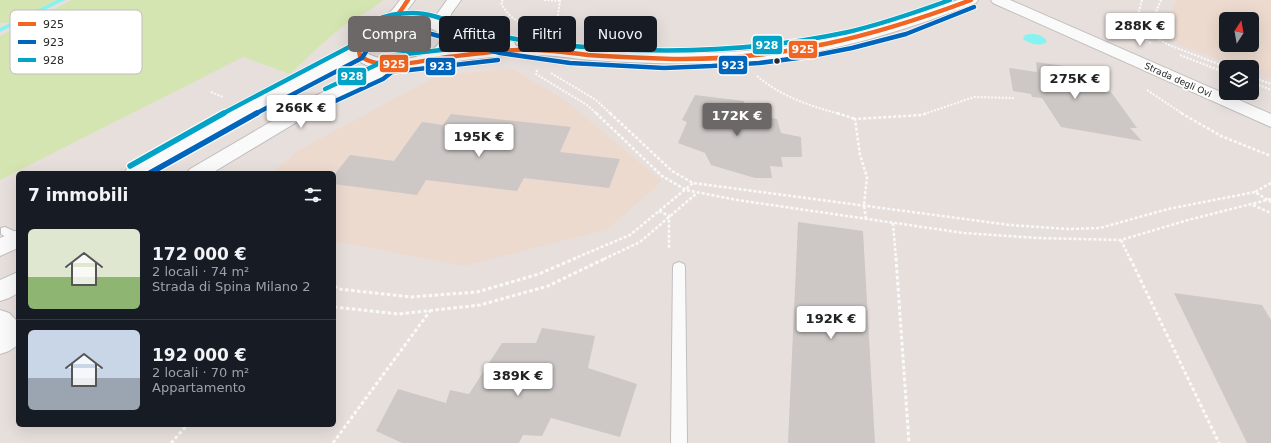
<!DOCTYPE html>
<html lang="it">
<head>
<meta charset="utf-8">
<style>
  :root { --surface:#171b24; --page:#242831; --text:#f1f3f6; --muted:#9ea1a6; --line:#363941; --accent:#6b6867 }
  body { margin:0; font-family:"DejaVu Sans",sans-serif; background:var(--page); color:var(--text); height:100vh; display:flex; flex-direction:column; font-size:15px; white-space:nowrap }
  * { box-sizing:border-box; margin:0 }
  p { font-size:13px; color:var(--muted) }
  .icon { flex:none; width:22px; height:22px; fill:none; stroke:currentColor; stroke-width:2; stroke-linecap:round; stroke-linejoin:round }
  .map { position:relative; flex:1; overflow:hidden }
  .side { position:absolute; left:16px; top:171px; width:320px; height:256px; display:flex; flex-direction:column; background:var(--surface); border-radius:6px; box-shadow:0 4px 16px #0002 }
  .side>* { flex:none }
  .guide { position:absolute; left:348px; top:16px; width:380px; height:36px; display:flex; gap:8px }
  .needle { width:26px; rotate:11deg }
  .fabs { position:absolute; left:1219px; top:12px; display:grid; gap:8px }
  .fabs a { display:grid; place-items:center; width:40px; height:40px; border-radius:6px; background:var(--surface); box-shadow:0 4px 16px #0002; font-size:20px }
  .price { position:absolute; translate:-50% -34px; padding:0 9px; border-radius:4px; background:#fff; color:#222; font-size:13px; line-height:26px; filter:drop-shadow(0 1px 2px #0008) }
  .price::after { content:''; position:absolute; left:50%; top:24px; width:12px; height:9px; margin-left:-6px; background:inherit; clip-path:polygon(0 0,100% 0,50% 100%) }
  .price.selected { background:var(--accent); color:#fff }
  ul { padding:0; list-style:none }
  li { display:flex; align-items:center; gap:12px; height:100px; padding:0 12px }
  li+li { border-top:1px solid var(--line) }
  li span { display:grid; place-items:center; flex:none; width:112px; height:80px; border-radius:6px; color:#555 }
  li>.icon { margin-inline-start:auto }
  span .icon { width:48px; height:48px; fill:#fffc; stroke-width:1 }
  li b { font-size:17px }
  h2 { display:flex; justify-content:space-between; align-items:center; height:48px; padding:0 12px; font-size:17px }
  .chip { padding:0 14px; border-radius:6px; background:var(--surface); box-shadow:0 4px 16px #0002; font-size:14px; line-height:36px }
  .chip.selected { background:var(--accent); color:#fff }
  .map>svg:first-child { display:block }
  .education { fill:#ecdacf; fill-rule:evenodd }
  .green { fill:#d5e5b1 }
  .water { fill:#86f3f0 }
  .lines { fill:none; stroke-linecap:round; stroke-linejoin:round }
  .stream { fill:#86f3f0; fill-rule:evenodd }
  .building { fill:#cdc8c6 }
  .lane-casing { stroke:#c0bebf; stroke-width:2 }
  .street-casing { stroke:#c0bebf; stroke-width:2 }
  .secondary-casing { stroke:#c0bebf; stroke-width:2 }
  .path-far2 { stroke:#fbfafa; stroke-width:2; stroke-dasharray:2 1.5; stroke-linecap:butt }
  .path-far1 { stroke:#fbfafa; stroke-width:2.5; stroke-dasharray:3 2; stroke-linecap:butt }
  .path { stroke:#fbfafa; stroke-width:3; stroke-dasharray:3.5 2.5; stroke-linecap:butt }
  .lane { fill:#fbfafa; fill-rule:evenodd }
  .street { fill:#fbfafa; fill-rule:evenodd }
  .secondary { fill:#fbfafa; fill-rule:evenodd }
  .bus-1-casing { stroke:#fff; stroke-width:6 }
  .bus-2-far1-casing { stroke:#fff; stroke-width:6 }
  .bus-2-casing { stroke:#fff; stroke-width:8 }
  .bus-3-far1-casing { stroke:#fff; stroke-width:6 }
  .bus-3-casing { stroke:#fff; stroke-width:8 }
  .bus-1 { stroke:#f26522; stroke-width:4.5 }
  .bus-2-far1 { stroke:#0065bd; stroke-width:4.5 }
  .bus-2 { stroke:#0065bd; stroke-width:5.5 }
  .bus-3-far1 { stroke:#02a3c6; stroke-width:4.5 }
  .bus-3 { stroke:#02a3c6; stroke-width:5.5 }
  .bus-dot { fill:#282828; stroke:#fff; stroke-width:1.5 }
  .labels { text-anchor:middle; stroke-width:4; stroke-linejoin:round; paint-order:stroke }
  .far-street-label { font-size:9px; fill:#282828; stroke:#fff }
  .key { fill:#fff; stroke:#bebebe; stroke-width:1 }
  .key-label { font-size:11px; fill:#282828 }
  .line-badge { stroke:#fff; stroke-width:1.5 }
  .badge-label { font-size:11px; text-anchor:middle; font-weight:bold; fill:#fff }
</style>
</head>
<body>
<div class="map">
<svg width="1271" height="443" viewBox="0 0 1271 443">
  <rect width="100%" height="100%" fill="#e7dfdc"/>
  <g class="education">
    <path d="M 1176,0 L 1271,0 L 1271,79 L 1252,72 L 1252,67 L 1239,67 L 1183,46 L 1171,39 L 1164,33 ZM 1226,19 L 1252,19 L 1252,45 L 1226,45 Z"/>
    <polygon points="513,69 566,101 662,181 608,229 464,266 334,241 334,173 272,173 297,151 439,75"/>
  </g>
  <g class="green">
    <polygon points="0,0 60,0 15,22 0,23"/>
    <path d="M 72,0 L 383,0 C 371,11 356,17 342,27 C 324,41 307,58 290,74 L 243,57 L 0,180 L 0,36 Z"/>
  </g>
  <path class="water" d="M 1025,35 C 1033,33 1043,34 1047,42 C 1040,47 1030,44 1023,39 Z"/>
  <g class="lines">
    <polygon class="stream" points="57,0 65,0 0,32 0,28"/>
  </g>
  <g class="building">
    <polygon points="1036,62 1078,68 1086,85 1100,87 1103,91 1111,92 1137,128 1130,128 1142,141 1061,127 1042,98 1032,97 1031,94 1013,91 1009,68 1037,72"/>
    <polygon points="695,95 744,101 747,114 777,119 781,133 801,137 802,157 781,157 783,167 770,166 772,178 755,178 711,165 705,153 678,143 687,122 682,120"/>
    <polygon points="451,114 571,127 560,152 620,159 609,188 524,178 517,191 426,180 417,195 334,184 334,175 350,155 394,161 422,122 443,125"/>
    <polygon points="798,222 863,231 875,443 788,443"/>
    <polygon points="1174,293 1262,305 1271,320 1271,443 1247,443"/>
    <polygon points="542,328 595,336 588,368 637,384 620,437 551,418 542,436 523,435 519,443 402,443 376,431 398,389 446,403 450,390 469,394 502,343 536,343"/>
  </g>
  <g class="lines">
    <g class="lane-casing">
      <g id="lane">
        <polygon points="5,227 18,233 18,242 13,241 1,234 1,228"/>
        <polygon points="679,262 684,264 685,267 687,443 671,443 673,267 674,264"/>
      </g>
    </g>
    <g class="street-casing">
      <g id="street">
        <path d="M 958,0 L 978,0 L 976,3 C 894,35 809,60 721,63 C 678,64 634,63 591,60 C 572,58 553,55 533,55 C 495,55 457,61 419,66 L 413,64 L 411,61 L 413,58 L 419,56 L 496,47 L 441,32 L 438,29 L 441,26 L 446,24 L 514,42 L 516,46 C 539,44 562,48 585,50 C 609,52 634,53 658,53 C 768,56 855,39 958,0 Z"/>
        <polygon points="991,0 1010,0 1271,114 1271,127 993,3"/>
        <polygon points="0,310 9,313 18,322 18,345 9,351 0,354"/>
      </g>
    </g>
    <g class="secondary-casing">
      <g id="secondary">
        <path d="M 400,0 L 415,0 L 402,17 L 418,17 L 435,19 L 437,14 L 447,0 L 461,0 L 451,14 L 449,26 L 458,37 C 452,59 428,65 408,68 C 404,69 397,68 393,69 C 391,70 388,74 386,76 L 327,104 L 212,173 L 187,173 L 190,169 L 315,96 L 375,67 L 366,65 L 355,59 L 270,104 L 149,173 L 124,173 L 127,169 L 258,96 L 350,49 C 353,29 375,26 388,14 C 393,10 396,5 400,0 ZM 405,26 L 428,27 L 436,31 L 442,37 C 435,61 385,65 367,53 L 367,42 L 382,33 Z"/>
        <polygon points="18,230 18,248 0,256 0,238"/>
        <polygon points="18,272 18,293 9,298 0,301 0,280"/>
      </g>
    </g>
    <g class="path-far2">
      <path d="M 503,0 L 501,2 C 506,16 520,23 532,30"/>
      <polyline points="544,0 560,1"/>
      <polyline points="1142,0 1135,26 1142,38 1151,43"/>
      <polyline points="1161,0 1150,26 1153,36 1169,45 1226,67"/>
      <polyline points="551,32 558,15 560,0"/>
      <polyline points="1139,39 1153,36"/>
      <polyline points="1180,55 1226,73"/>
      <polyline points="537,70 536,74 587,105 597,114"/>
      <polyline points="551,73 596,100 611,114"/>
      <path d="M 757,76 C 782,97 810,106 840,114"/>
      <polyline points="1252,77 1271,84"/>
      <polyline points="1252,82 1271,90"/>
      <polyline points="1147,90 1183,114"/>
      <polyline points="211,92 223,97"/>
      <polyline points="924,114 974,97 1014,98"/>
    </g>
    <g class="path-far1">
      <polyline points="596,113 662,176 686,190 737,200 964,233 1038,238 1121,240 1188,220 1271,199"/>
      <polyline points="610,113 672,171 693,183 1010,225 1068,229 1100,228 1168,209 1255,192"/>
      <polyline points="837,113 855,119"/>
      <polyline points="1181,113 1221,136 1271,156"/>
      <polyline points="1271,183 1255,192 1271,202"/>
      <polyline points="1253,205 1271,213"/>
      <polyline points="659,211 669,216 669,249"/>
      <polyline points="866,219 864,205 867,177 860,155 855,119 922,115 927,113"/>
      <polyline points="893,223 896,259"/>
      <polyline points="1121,240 1130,259"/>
      <polyline points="573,259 630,235 693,183"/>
      <polyline points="604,259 640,242 697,193"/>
    </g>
    <g class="path">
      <polyline points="896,258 909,443"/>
      <polyline points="1130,258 1219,443"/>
      <polyline points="334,286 339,289 411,297 477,292 539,274 576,258"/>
      <polyline points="334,307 399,314 480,305 548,286 606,258"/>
      <polyline points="171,443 187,425"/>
      <polyline points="333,443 430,311"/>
    </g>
    <use href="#lane" class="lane"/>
    <use href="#street" class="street"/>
    <use href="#secondary" class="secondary"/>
    <g class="bus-1-casing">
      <path id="bus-1" d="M 408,0 C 403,7 399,15 392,20 C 377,31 354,31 360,56 C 384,73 421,60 448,57 C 471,54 494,51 517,50 C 541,49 565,52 588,55 C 617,57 647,58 676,59 C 782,60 873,37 971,0"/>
    </g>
    <g class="bus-2-far1-casing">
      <g id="bus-2-far1">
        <polyline points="331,103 383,79 392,72 498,60"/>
        <polyline points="255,114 362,58 373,40 384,34 395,30 417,30 500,53 570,63 664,68 712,66 759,63 806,57 852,48 906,34 974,7"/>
      </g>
    </g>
    <g class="bus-2-casing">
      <polyline id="bus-2" points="150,173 257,113"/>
    </g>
    <g class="bus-3-far1-casing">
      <g id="bus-3-far1">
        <polyline points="325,89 376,65 387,56 496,44"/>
        <path d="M 222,114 L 351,46 C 359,21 388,13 412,13 C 433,13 453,23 473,29 C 493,35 513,39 534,42 C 639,55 745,54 848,32 C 883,24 917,12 950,0"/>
      </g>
    </g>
    <g class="bus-3-casing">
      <polyline id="bus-3" points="130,166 224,113"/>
    </g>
    <use href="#bus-1" class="bus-1"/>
    <use href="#bus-2-far1" class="bus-2-far1"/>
    <use href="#bus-2" class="bus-2"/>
    <use href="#bus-3-far1" class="bus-3-far1"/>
    <use href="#bus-3" class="bus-3"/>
  </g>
  <circle class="bus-dot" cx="777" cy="61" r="3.5"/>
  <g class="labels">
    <g class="far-street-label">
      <text transform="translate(1178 80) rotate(24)" y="3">Strada degli Ovi</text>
    </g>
  </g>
  <rect x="10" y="10" width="132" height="64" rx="6" class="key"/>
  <rect x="18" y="22" width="18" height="4" fill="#f26522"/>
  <rect x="18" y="40" width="18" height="4" fill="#0065bd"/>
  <rect x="18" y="58" width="18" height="4" fill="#02a3c6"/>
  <g class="key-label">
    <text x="43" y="28">925</text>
    <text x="43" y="46">923</text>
    <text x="43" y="64">928</text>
  </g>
  <g class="line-badge">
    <rect x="752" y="35" width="31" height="20" rx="4" fill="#02a3c6"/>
    <rect x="788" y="40" width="30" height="19" rx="4" fill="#f26522"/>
    <rect x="379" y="54" width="30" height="19" rx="4" fill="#f26522"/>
    <rect x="718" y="55" width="30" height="20" rx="4" fill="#0065bd"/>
    <rect x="425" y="57" width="31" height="19" rx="4" fill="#0065bd"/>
    <rect x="337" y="67" width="30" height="19" rx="4" fill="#02a3c6"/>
  </g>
  <g class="badge-label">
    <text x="767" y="49">928</text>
    <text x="803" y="53">925</text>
    <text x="394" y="68">925</text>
    <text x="733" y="69">923</text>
    <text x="441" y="70">923</text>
    <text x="352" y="80">928</text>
  </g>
</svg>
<div class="fabs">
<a><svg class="needle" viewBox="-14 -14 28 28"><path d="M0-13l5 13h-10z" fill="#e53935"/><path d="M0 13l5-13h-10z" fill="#9ea1a6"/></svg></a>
<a><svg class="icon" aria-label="layers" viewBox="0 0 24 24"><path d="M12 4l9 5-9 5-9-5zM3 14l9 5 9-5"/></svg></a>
</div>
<b class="price" style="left:1140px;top:47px">288K €</b>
<b class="price" style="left:1075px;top:100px">275K €</b>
<b class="price" style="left:301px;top:129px">266K €</b>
<b class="price selected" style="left:737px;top:137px">172K €</b>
<b class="price" style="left:479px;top:158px">195K €</b>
<b class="price" style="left:831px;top:340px">192K €</b>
<b class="price" style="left:518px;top:397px">389K €</b>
<div class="guide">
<a class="chip selected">Compra</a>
<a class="chip">Affitta</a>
<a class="chip">Filtri</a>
<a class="chip">Nuovo</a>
</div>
<section class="side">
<h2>7 immobili<svg class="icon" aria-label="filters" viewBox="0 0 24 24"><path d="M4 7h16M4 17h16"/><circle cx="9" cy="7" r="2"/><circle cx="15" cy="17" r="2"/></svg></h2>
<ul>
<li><span style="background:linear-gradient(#dfe7d0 60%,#8fb573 0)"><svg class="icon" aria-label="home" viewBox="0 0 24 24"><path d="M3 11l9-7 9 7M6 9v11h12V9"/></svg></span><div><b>172 000 €</b><p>2 locali · 74 m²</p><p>Strada di Spina Milano 2</p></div></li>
<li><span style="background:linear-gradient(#c9d6e8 60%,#9aa5b1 0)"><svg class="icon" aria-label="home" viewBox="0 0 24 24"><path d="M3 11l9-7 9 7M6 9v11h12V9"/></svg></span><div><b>192 000 €</b><p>2 locali · 70 m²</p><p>Appartamento</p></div></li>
</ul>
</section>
</div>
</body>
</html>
